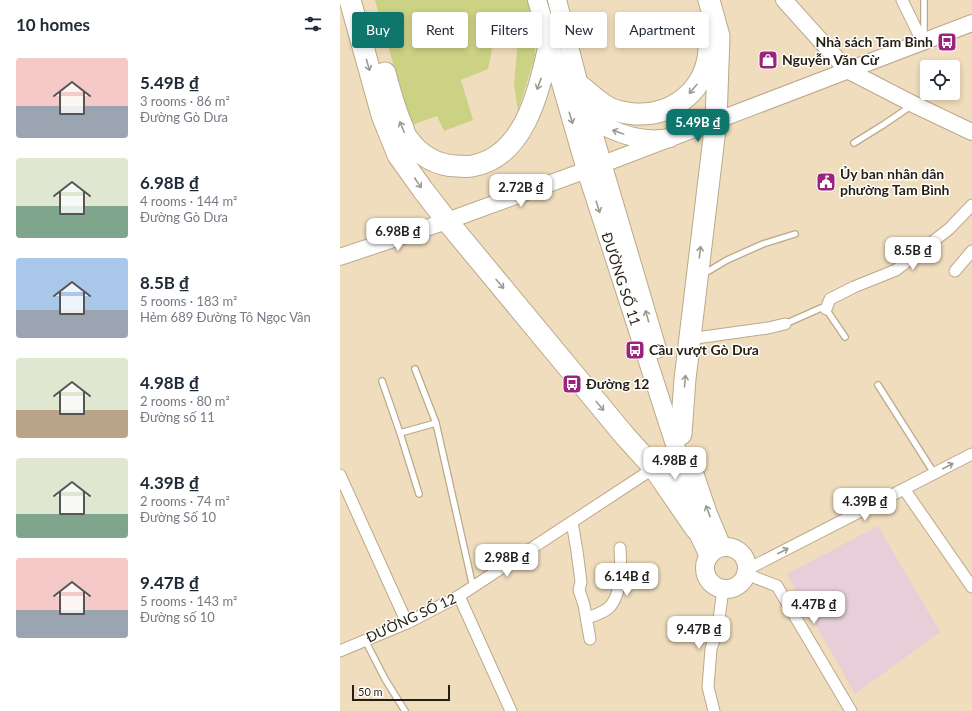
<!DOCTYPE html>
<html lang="en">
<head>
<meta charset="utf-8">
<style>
  :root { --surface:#fff; --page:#f6f6f7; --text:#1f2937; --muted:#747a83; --accent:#0f766e }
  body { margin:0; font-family:Lato,sans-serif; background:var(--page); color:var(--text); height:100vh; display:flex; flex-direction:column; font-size:15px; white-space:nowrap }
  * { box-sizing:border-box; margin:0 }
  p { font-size:13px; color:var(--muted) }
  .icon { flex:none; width:22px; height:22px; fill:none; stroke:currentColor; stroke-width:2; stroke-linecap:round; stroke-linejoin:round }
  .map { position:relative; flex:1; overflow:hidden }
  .details { display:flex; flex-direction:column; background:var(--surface); width:340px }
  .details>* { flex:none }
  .guide { position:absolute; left:12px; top:12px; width:380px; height:36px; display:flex; gap:8px }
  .buttons { position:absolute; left:580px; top:60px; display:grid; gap:8px }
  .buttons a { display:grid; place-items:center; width:40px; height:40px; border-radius:4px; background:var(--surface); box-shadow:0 2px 6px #0003; font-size:20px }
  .scale { position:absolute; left:12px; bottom:10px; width:98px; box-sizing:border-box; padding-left:4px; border:2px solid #251e12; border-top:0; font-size:11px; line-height:14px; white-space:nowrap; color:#251e12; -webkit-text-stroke:3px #fff; paint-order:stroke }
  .price { position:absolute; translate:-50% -34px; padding:0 9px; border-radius:8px; background:#fff; color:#222; font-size:13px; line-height:26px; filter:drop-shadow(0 1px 2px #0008) }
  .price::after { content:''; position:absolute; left:50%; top:24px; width:12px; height:9px; margin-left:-6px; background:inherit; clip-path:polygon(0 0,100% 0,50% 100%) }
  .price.on { background:var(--accent); color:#fff }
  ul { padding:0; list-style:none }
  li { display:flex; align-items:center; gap:12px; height:100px; padding:0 16px }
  li span { display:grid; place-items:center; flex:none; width:112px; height:80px; border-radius:4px; color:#555 }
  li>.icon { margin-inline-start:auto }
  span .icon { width:48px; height:48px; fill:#fffc; stroke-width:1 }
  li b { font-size:17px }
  h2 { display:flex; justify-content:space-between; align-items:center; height:48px; padding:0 16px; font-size:17px }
  .pill { padding:0 14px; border-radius:4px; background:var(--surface); box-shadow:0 2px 6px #0003; font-size:14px; line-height:36px }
  .pill.on { background:var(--accent); color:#fff }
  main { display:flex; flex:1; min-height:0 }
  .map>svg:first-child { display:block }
  .education { fill:#e7ced8 }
  .green { fill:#cbd284 }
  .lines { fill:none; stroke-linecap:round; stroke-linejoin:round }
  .lane-casing { stroke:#bba98a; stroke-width:8 }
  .street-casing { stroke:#bba98a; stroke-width:13 }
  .secondary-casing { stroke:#bba98a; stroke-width:18 }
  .primary-casing { stroke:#bba98a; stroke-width:20 }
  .highway-casing { stroke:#bba98a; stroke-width:23 }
  .lane { stroke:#fff; stroke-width:5.5 }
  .street { stroke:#fff; stroke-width:11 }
  .secondary { stroke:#fff; stroke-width:16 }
  .primary { stroke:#fff; stroke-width:18 }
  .highway { stroke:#fff; stroke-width:21 }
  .oneway { stroke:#9d9a94 }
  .labels { text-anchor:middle; stroke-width:3; stroke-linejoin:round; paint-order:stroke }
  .poi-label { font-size:14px; font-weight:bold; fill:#251e12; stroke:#fff; text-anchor:start }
  .street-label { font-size:14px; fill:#251e12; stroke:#fff }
</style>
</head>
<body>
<main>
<section class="details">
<h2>10 homes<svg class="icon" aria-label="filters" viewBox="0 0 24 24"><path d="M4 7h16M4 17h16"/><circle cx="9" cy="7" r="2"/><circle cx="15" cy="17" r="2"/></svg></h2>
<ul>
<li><span style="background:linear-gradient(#f6c9c9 60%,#9aa5b1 0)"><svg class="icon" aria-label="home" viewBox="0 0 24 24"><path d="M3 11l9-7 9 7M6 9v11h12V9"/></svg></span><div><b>5.49B ₫</b><p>3 rooms · 86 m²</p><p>Đường Gò Dưa</p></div></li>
<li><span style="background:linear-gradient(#dfe7d0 60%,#7fa58c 0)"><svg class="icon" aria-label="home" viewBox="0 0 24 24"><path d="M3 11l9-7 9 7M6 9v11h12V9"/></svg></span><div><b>6.98B ₫</b><p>4 rooms · 144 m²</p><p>Đường Gò Dưa</p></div></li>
<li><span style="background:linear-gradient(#a9c7e8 65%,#9aa5b1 0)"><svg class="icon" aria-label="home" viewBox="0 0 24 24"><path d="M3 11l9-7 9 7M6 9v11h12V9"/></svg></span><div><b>8.5B ₫</b><p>5 rooms · 183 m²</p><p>Hẻm 689 Đường Tô Ngọc Vân</p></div></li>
<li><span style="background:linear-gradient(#dfe7d0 65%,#b9a48a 0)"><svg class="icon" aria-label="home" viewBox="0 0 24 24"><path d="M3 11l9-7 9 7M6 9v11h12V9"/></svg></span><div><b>4.98B ₫</b><p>2 rooms · 80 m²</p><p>Đường số 11</p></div></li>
<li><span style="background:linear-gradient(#dfe7d0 70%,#7fa58c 0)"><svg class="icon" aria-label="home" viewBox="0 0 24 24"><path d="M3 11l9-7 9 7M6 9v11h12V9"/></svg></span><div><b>4.39B ₫</b><p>2 rooms · 74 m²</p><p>Đường Số 10</p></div></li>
<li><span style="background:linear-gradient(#f6c9c9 65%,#9aa5b1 0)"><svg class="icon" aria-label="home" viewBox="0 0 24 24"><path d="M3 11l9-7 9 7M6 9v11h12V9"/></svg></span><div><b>9.47B ₫</b><p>5 rooms · 143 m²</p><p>Đường số 10</p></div></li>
</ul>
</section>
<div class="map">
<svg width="632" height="711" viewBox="0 0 632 711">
  <rect width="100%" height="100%" fill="#f0ddbd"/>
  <polygon class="education" points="538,526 600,632 515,694 447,574"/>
  <polygon class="green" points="35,0 189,0 194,16 195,56 178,111 174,84 179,29 155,35 148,69 121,80 133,120 104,131 97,116 72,125 67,112"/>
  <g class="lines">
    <g class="lane-casing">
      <g id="lane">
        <polyline points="584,0 584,40"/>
        <polyline points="514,143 543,125 571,106"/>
        <polyline points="362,275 387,260 423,244 455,234"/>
        <polyline points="486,309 505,337"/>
        <polyline points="445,324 481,308"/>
        <polyline points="75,369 96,423"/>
        <polyline points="42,381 60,433"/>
        <polyline points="538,385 594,473"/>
        <polyline points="79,494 60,433 96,423 133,587"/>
        <polyline points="25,640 45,679 65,711"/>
      </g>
    </g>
    <g class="street-casing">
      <g id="street">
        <polyline points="562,0 582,41"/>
        <polyline points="615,271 632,251"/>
        <polyline points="486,309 490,299 514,287 556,270 609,229 632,205"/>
        <polyline points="349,339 428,328 445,324"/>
        <polyline points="0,475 67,623"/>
        <polyline points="564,489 632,587"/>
        <polyline points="232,522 237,551 241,582 239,590 244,605 250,639"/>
        <polyline points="408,569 632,454"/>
        <polyline points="406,574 437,586 511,711"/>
        <polyline points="119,596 171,711"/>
        <path d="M 247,618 C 255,615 267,612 272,604 C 282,590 281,565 280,548"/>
        <path d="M 0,651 L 67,623 L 119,596 L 314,468 C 327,473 335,473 340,460"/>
        <polyline points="374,711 368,687 371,649 378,627 383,589"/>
      </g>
    </g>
    <g class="secondary-casing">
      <g id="secondary">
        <polyline points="444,0 507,70 573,104 632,132"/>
        <polyline points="0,257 107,221 263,164 632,23"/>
      </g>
    </g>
    <g class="primary-casing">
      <g id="primary">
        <polyline points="197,0 246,170 340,460 356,529 369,556"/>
        <polyline points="217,0 239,85 317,349"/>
        <path d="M 248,117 C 266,128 287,138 308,139 C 315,140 323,139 330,138"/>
        <polyline points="351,464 368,514 382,547"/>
        <circle cx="386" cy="568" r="21"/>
      </g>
    </g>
    <g class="highway-casing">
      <g id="highway">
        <polyline points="10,0 42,115 58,155 83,190 107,221 285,436 314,468 356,529"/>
        <path d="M 45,73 C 50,92 55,111 63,128 C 64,132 65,136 68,139 C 79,155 97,166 117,166 C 121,166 127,167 132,166 C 185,157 199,90 209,46"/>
        <path d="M 239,85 C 249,93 259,103 271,109 C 278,112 287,113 295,114 C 334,116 367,89 369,49"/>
        <polyline points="341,434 345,379 376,121 379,36 369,0"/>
      </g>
    </g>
    <use href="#lane" class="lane"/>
    <use href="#street" class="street"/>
    <use href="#secondary" class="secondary"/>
    <use href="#primary" class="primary"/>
    <use href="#highway" class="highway"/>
  </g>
  <defs><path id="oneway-shaft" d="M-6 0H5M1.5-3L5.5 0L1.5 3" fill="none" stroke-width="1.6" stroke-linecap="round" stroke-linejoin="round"/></defs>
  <g class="oneway">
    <use href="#oneway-shaft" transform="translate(28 65) rotate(74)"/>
    <use href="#oneway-shaft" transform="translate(199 84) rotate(110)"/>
    <use href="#oneway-shaft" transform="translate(353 89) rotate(130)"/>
    <use href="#oneway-shaft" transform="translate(231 118) rotate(73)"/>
    <use href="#oneway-shaft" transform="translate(62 127) rotate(-113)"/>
    <use href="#oneway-shaft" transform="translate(278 132) rotate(-161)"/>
    <use href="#oneway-shaft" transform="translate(78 183) rotate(56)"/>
    <use href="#oneway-shaft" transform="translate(258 207) rotate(72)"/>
    <use href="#oneway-shaft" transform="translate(360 252) rotate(-83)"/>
    <use href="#oneway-shaft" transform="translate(160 284) rotate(50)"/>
    <use href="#oneway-shaft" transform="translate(307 316) rotate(-106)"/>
    <use href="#oneway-shaft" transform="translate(345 381) rotate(-85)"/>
    <use href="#oneway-shaft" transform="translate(260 406) rotate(50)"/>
    <use href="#oneway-shaft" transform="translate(608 466) rotate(-27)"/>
    <use href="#oneway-shaft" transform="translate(368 511) rotate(-110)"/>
    <use href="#oneway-shaft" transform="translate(443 551) rotate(-27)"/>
  </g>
  <defs>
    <g id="bus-square" transform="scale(1)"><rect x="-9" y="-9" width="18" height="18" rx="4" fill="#99237e" stroke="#fff"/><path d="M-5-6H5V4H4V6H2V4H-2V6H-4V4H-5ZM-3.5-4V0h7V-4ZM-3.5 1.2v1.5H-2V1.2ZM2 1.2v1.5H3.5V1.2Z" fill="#fff"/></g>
    <g id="shop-square" transform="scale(1)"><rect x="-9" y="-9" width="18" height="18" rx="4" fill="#99237e" stroke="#fff"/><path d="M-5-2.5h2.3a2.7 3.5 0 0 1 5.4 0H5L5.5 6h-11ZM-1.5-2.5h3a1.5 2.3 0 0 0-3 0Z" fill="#fff"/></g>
    <g id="civic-square" transform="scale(1)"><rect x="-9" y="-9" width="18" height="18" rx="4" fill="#99237e" stroke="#fff"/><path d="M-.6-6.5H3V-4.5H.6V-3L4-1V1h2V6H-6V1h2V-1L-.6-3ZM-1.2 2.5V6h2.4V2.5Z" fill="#fff"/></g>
  </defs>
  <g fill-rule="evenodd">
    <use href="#bus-square" x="607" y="42"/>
    <use href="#shop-square" x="428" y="60"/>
    <use href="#civic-square" x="486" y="182"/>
    <use href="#bus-square" x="295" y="350"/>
    <use href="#bus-square" x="232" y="384"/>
  </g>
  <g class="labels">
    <g class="poi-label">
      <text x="593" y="47" text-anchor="end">Nhà sách Tam Bình</text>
      <text x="442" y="65">Nguyễn Văn Cừ</text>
      <text x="500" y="179">Ủy ban nhân dân<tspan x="500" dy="16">phường Tam Bình</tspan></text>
      <text x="309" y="355">Cầu vượt Gò Dưa</text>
      <text x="246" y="389">Đường 12</text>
    </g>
    <g class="street-label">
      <text transform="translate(281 279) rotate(72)" y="5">ĐƯỜNG SỐ 11</text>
      <text transform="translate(71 618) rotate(-25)" y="5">ĐƯỜNG SỐ 12</text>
    </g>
  </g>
</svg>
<div class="buttons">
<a><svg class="icon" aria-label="locate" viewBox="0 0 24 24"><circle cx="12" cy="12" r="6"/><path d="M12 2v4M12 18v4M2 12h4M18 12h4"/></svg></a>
</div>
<div class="scale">50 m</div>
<b class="price on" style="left:358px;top:143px">5.49B ₫</b>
<b class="price" style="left:181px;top:208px">2.72B ₫</b>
<b class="price" style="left:58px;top:252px">6.98B ₫</b>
<b class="price" style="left:573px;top:271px">8.5B ₫</b>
<b class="price" style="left:335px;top:481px">4.98B ₫</b>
<b class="price" style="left:525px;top:522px">4.39B ₫</b>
<b class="price" style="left:167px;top:578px">2.98B ₫</b>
<b class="price" style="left:287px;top:597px">6.14B ₫</b>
<b class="price" style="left:474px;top:625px">4.47B ₫</b>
<b class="price" style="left:359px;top:650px">9.47B ₫</b>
<div class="guide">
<a class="pill on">Buy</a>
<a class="pill">Rent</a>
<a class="pill">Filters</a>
<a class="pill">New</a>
<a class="pill">Apartment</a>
</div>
</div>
</main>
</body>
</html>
